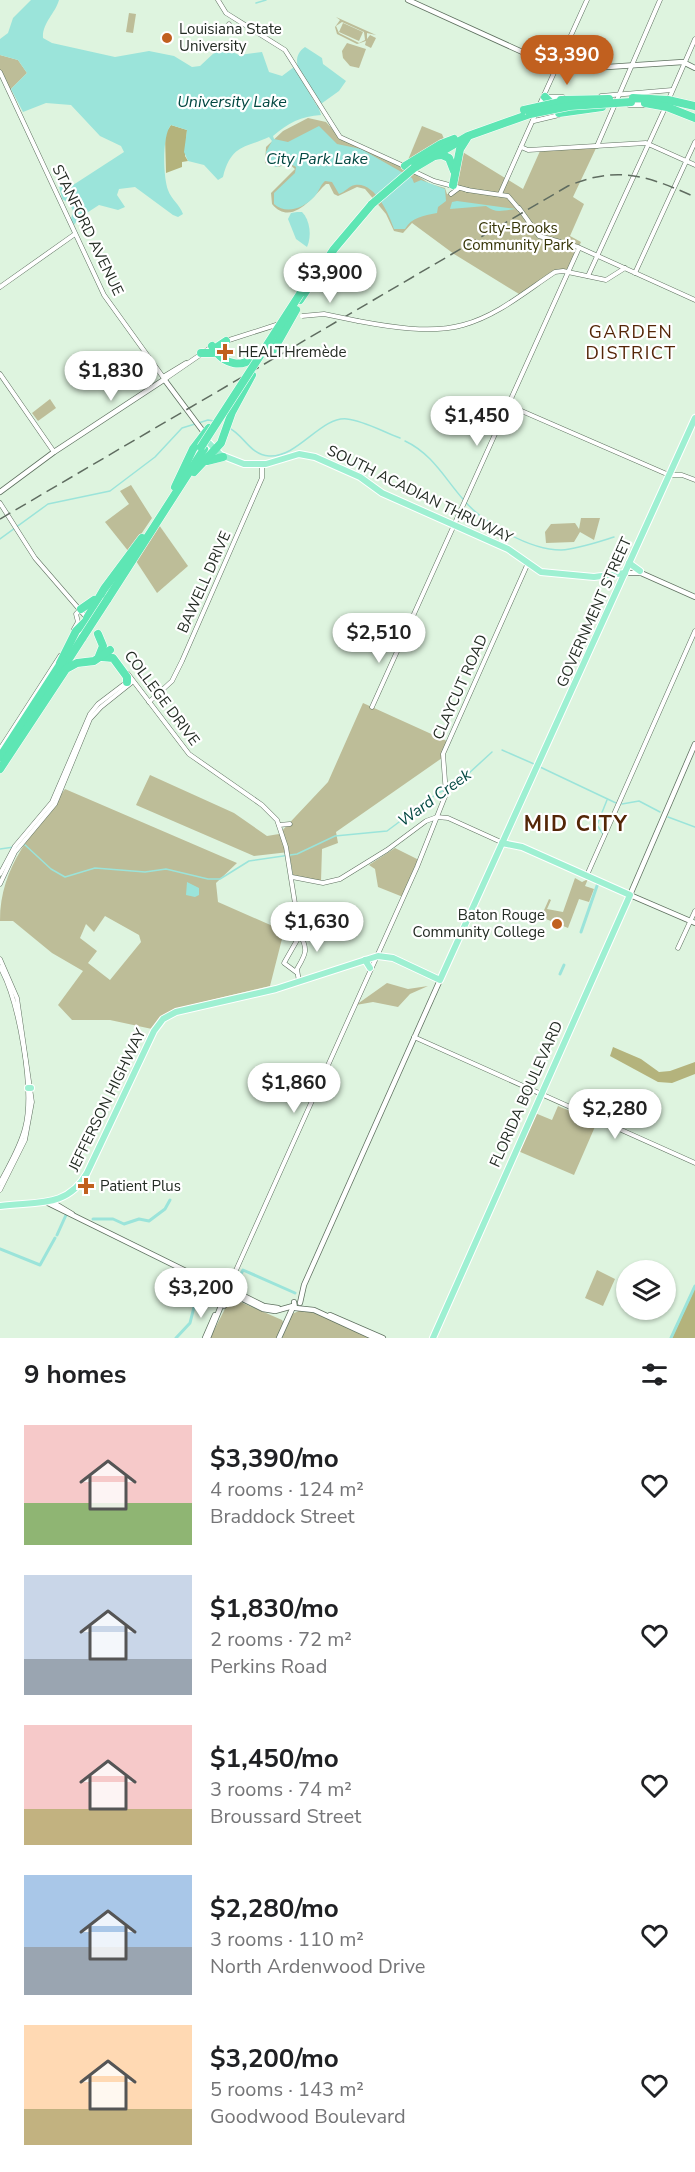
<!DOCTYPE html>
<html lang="en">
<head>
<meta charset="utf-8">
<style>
  :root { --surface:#fff; --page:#f6f6f6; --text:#202124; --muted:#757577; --accent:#c1601f }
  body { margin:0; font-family:"Nunito Sans",sans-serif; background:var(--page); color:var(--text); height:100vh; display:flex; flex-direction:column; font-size:22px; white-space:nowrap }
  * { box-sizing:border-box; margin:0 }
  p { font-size:20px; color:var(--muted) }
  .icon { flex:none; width:33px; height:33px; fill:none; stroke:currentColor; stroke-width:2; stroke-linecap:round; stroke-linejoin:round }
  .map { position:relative; height:1338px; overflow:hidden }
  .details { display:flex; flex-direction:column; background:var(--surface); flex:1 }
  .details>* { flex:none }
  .controls { position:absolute; left:616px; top:1260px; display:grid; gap:12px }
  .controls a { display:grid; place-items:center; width:60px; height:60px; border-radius:50%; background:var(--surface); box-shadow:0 2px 4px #0004; font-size:30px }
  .price { position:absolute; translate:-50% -51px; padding:0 14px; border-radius:21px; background:#fff; color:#222; font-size:20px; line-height:39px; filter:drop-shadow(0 2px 3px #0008) }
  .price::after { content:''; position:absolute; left:50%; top:36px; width:18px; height:14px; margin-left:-9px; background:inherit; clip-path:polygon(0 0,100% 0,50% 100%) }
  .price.on { background:var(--accent); color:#fff }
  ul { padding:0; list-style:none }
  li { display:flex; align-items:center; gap:18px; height:150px; padding:0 24px }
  li span { display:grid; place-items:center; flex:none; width:168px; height:120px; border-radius:0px; color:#555 }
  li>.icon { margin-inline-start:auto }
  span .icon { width:72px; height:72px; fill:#fffc; stroke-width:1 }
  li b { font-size:26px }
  h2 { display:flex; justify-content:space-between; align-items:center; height:72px; padding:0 24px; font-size:26px }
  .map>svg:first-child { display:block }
  .green { fill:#bdbd98; fill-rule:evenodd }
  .forest { fill:#b4b37c }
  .water { fill:#9be4da }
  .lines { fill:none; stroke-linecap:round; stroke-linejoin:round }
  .stream { stroke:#9be4da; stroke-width:1.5 }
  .canal { stroke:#9be4da; stroke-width:3 }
  .tertiary-casing { stroke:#5f7160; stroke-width:5 }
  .secondary-casing { stroke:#5f7160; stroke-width:6 }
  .primary-casing { stroke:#fff; stroke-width:8 }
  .motorway-casing { stroke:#fff; stroke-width:9 }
  .tertiary { stroke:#fff; stroke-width:4 }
  .secondary { stroke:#fff; stroke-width:4.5 }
  .primary { stroke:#9ef0d2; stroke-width:6 }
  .motorway { stroke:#5ee6b4; stroke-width:8 }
  .rail { stroke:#5f6c60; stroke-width:1.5; stroke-dasharray:12 6; stroke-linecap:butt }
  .tertiary-bridge-casing { stroke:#5f7160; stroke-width:5; stroke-linecap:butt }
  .motorway-bridge-casing { stroke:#fff; stroke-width:9; stroke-linecap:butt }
  .tertiary-bridge { stroke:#fff; stroke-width:4 }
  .motorway-bridge { stroke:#5ee6b4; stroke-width:8 }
  .poi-dot { fill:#c1601f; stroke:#fff; stroke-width:2 }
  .labels { text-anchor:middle; stroke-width:4.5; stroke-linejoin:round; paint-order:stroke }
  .poi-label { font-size:15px; fill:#242c24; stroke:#fff; text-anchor:start }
  .park-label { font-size:15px; fill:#363507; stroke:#fff }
  .street-label { font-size:15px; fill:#242c24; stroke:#fff }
  .water-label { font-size:16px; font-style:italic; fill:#024741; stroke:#fff }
  .quarter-label { font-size:18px; letter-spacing:1.5px; fill:#542607; stroke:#fff }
  .district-label { font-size:21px; font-weight:bold; letter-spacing:1.5px; fill:#542607; stroke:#fff }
</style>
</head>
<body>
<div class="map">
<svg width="695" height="1338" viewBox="0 0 695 1338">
  <rect width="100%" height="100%" fill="#def4df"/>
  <g class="green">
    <polygon points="129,13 136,14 133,33 126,32"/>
    <path d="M 336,17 L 376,35 L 367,33 L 367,39 L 370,35 L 376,38 L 371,48 L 365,45 L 366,41 L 357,44 L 337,34 L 335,27 L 340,20 ZM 342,22 L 364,32 L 365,40 L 359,43 L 339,33 L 336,26 Z"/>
    <polygon points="343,23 363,32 359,41 339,32"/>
    <polygon points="347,43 366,49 359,68 350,66 343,58 342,51"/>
    <polygon points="0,55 18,60 27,73 10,90 0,70"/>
    <path d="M 308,118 L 326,122 L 339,136 L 398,163 L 430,184 L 445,188 L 447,194 L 452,195 L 461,151 L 523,189 L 540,151 L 597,146 L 573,197 L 584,204 L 570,236 L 581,242 L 568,271 L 561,270 L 519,294 L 454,254 L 412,223 L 403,233 L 394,231 L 386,214 L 365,189 L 357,187 L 338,196 L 334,194 L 329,184 L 326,184 C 314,195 292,228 272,204 L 271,193 L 295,169 L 289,164 L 278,167 L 265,163 L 266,147 L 283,131 Z"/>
    <polygon points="422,126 442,134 444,139 408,160"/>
    <polygon points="50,399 56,408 38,421 32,413"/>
    <polygon points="131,485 152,518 129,552 105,522 129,504 120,491"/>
    <polygon points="581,518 600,518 594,540 580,532 574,542 546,543 545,532 551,524 575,523 579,529"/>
    <polygon points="159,525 188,566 157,593 136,561"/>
    <polygon points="363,703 449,742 442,758 336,832 338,843 322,849 321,881 293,875 289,852 254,856 136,805 150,775 234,813 267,836 279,834 328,782"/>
    <path d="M 65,789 L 237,863 L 216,883 L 218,902 L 284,931 L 270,986 L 174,1009 L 152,1029 L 110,1020 L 72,1020 L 58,1005 L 83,971 L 52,953 L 13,921 L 0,921 C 0,865 34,832 65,789 ZM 105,916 L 139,935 L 141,942 L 110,980 L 88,963 L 97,951 L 80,938 L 86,924 L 94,932 Z"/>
    <polygon points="395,848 419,860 403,897 378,887 375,869 369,865"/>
    <polygon points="575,878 582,882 588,879 585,886 594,889 589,902 579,899 568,928 541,917 549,899 551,900 547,909 563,912"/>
    <polygon points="387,983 408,989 428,986 410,994 398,1007 373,1002 356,1005"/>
    <polygon points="558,1106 597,1122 574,1175 518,1151 535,1113 552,1120"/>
    <polygon points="597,1270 615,1279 603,1306 585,1298"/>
    <polygon points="236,1300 282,1320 284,1324 278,1338 210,1338 228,1303"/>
    <polygon points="303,1309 312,1310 373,1338 282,1338 292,1314"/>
  </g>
  <g class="forest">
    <polygon points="171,125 187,130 185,156 188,161 182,162 182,167 166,173 165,134"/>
    <polygon points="613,1047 641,1059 659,1072 670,1071 695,1062 695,1074 672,1083 658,1082 610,1056"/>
    <polygon points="695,1288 695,1338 672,1338"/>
  </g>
  <g class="water">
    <path d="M 31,0 L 59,0 C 55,14 42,23 43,38 L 52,43 L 115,57 L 149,51 L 174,56 L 192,67 L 200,66 L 215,52 L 226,49 L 239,55 L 262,52 L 269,72 L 282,76 L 294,67 L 317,106 L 320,104 C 310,88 284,61 305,47 L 322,58 L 323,64 L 346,81 L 339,91 L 318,106 L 321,115 C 301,116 288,123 273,136 L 274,139 L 288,142 L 319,126 L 337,144 L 361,149 L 412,178 L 414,183 L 421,180 L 445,189 L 446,201 L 438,207 L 437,213 C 423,216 412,217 405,229 L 394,229 C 389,214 375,182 355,185 C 349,186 345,192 339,194 L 332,182 L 325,181 C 320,185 319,192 314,197 C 304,208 286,215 274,204 L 274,193 L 295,173 L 296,167 L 289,163 L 276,167 L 268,163 L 266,152 L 272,141 L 269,137 C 246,148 231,144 223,177 L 218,180 L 204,165 L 188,161 L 184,152 L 187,130 L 171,125 C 162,135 163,177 168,190 C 171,199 180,205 183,214 L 178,217 L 173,215 L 135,187 L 119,189 L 117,195 L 125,207 L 118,210 L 99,205 L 79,218 L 74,225 L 71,219 L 73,211 L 70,204 L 62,199 L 59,186 L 70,187 L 124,152 L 121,146 L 100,136 L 71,105 L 46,103 L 23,112 L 11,89 L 27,73 L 18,60 L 0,55 L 0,39 L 8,33 L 13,18 Z"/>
    <path d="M 457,201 L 516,209 C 503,210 496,214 486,206 L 450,209 L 452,202 Z"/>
    <path d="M 297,212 L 302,212 C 310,220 312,236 307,247 L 296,239 L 288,219 L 291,213 Z"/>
    <polygon points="187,882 199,888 199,895 195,897 186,895"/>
  </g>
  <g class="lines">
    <g class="stream">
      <polyline points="256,3 266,0"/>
      <path d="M 229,428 C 244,435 250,455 269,456 C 298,458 321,416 347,419 C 365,421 383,432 400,438"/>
      <path d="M 405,441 C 431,453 444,477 462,498 C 481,522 529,550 561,550 C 578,549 598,542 614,537"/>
      <polyline points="0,539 48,504 110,491 155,457 182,428 208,420 214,421"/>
      <polyline points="502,750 534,764"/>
      <polyline points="540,767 616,803"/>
      <polyline points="622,804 639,801 660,812"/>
      <polyline points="668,817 695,827"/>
      <polyline points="603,834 597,825 607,800"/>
      <polyline points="24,844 51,869 65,877 95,868 145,872 166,869 208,879 220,879 249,861 297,854 335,836 387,831 438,793 456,785 492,752"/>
      <polyline points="0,849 14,847"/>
    </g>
    <g class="canal">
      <polyline points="581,932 598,883"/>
      <polyline points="560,974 564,965"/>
      <polyline points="93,1219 113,1219 124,1224 139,1219 149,1221 165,1209 170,1200"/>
      <polyline points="57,1235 66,1215"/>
      <polyline points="0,1249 40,1265 55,1238"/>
      <polyline points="235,1285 243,1270 295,1293"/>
      <polyline points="176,1338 190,1323 194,1307 220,1292"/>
      <polyline points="671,1338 695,1286"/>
    </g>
    <g class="tertiary-casing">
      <g id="tertiary">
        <polyline points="218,0 226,13 285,50 340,137 406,167"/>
        <polyline points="229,25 229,24"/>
        <polyline points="0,72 104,295 163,377 186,363"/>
        <polyline points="601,96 672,90"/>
        <polyline points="547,97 563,97"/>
        <polyline points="668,101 695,39"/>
        <polyline points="629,105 646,105"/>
        <polyline points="539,106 587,0"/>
        <polyline points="534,121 559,115"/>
        <polyline points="597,146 660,0"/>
        <polyline points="521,147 528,150 646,143 695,165"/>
        <polyline points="413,171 434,181 468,190"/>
        <polyline points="467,190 508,196 519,209"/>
        <polyline points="451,194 459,188"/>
        <polyline points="500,194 536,113"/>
        <polyline points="519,208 539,236 578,247 695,300"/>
        <polyline points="635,273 695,142"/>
        <polyline points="588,276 665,108"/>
        <polyline points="0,287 75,234"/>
        <path d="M 358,321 C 390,327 431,334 463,325 C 497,316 526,291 555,272 L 563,271 L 606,280 L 625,268"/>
        <polyline points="226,341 279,324"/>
        <polyline points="0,374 54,452"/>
        <polyline points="165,379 213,346"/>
        <polyline points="508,405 669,475 682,475 695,480"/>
        <polyline points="0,503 35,558 86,617"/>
        <polyline points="74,629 78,622 76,614 80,610"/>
        <path d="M 128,674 L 189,754 L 262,805 L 277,820 L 286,847 L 300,935 C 309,950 305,955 297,969 L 299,982"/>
        <polyline points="149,702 172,681 182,661 262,478 262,465"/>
        <polyline points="372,707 579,248"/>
        <polyline points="0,749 60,656"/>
        <polyline points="279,825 290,824"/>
        <polyline points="0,874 15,846 52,802 90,714 98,704 127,682"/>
        <polyline points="587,875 695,631"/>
        <polyline points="292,877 323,883 340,879 387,850 426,821 437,817 448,818 501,842"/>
        <polyline points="0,884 15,852 55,804 90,719 101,707 131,683"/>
        <polyline points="678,948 695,911"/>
        <polyline points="0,959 17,998 32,1102 25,1140 0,1190"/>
        <path d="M 0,967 C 19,1001 35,1090 25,1128 C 20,1148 9,1165 0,1183"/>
        <polyline points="296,972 284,963 300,935"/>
        <polyline points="414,1037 695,1163"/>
        <polyline points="228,1288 417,867 446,794 443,754 528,563"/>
      </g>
    </g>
    <g class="secondary-casing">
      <g id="secondary">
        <polyline points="408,0 562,70 683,62 695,68"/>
        <polyline points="164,379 205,434"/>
        <polyline points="0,492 54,452 165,379"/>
        <polyline points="625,573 641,573 695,597"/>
        <polyline points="695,744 630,895 695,923"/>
        <polyline points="52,1202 72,1214"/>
        <polyline points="48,1203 263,1309 275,1311 293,1306"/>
        <polyline points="228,1288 264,1306 278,1308"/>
        <polyline points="294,1302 295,1308 314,1310 375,1338"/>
        <polyline points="300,1303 304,1285 440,980"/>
        <polyline points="224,1306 229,1299 238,1298"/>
        <polyline points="330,1315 383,1338"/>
        <polyline points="205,1338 215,1315"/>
        <polyline points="208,1338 227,1291"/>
        <polyline points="279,1338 293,1307"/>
      </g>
    </g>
    <g class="primary-casing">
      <g id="primary">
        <polyline points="203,437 221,455 244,464 266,464 299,454 315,457 360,477 382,493 508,549 541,572 594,577 625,573"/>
        <polyline points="629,563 640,571"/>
        <polyline points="365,960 370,968"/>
        <polyline points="28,1088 31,1088"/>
        <path d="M 0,1206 C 35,1201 67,1209 87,1173 L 154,1031 L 163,1019 L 176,1012 L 276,989 L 378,956 L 393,958 L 440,980 L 695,418"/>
        <polyline points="433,1338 630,895 522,847 502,843"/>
      </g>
    </g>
    <g class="motorway-casing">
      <g id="motorway">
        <polyline points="545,97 550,102"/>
        <polyline points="559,113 602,107"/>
        <polyline points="434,156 442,155 449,158 454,171"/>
        <polyline points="405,166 441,144 454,139"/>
        <polyline points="414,168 468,136 530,114"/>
        <polyline points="453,185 460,149 467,138"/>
        <polyline points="300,300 334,249 372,204"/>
        <path d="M 212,346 C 224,366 244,370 259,352"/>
        <polyline points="216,352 217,347 226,341"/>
        <polyline points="201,353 213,353"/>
        <polyline points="207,461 223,457"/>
        <polyline points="194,472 221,443 232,412 252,375"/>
        <polyline points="175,487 193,449 209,428"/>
        <polyline points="107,600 204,449"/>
        <polyline points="81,609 94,600"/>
        <polyline points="87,618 104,589 142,538"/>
        <polyline points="98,634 103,646 99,656"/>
        <polyline points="102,657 113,658 127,677 127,682"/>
        <polyline points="60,663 76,631 88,619"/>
        <polyline points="63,668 83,637"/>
        <polyline points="0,757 63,660"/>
        <polyline points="0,769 66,669 77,663 94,661 110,650"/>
      </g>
    </g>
    <use href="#tertiary" class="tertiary"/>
    <use href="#secondary" class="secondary"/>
    <use href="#primary" class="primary"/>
    <use href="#motorway" class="motorway"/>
    <path class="rail" d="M 0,519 L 568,186 C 618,165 648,176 695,197"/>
    <g class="tertiary-bridge-casing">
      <polyline id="tertiary-bridge" points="302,316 324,314 358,321"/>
    </g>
    <g class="motorway-bridge-casing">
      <g id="motorway-bridge">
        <polyline points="633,98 668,100 695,106"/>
        <polyline points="561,100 609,99"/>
        <polyline points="645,103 667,107 695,118"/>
        <polyline points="524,110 565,101"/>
        <polyline points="530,114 570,106 631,102"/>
        <polyline points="372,204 414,168"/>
        <polyline points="274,349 296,310"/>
        <polyline points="201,447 300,294"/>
        <polyline points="83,637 107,600"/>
      </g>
    </g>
    <use href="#tertiary-bridge" class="tertiary-bridge"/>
    <use href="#motorway-bridge" class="motorway-bridge"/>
  </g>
  <g class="poi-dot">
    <circle cx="167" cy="38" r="6"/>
    <path d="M222 343h6v6h6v6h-6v6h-6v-6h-6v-6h6z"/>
    <circle cx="557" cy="924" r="6"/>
    <path d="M83 1177h6v6h6v6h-6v6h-6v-6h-6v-6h6z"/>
  </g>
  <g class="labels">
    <g class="poi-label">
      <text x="179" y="34">Louisiana State<tspan x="179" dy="17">University</tspan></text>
      <text x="238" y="357">HEALTHremède</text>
      <text x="545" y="920" text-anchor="end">Baton Rouge<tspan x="545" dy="17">Community College</tspan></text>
      <text x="100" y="1191">Patient Plus</text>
    </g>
    <g class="park-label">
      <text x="518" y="233">City-Brooks<tspan x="518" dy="17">Community Park</tspan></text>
    </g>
    <g class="street-label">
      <text transform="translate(88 230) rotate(64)" y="5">STANFORD AVENUE</text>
      <text transform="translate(420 494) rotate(26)" y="5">SOUTH ACADIAN THRUWAY</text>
      <text transform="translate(204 582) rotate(-66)" y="5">BAWELL DRIVE</text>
      <text transform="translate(594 612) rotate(-66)" y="5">GOVERNMENT STREET</text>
      <text transform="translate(460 687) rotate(-66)" y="5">CLAYCUT ROAD</text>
      <text transform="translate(162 698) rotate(53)" y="5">COLLEGE DRIVE</text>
      <text transform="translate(526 1094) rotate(-66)" y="5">FLORIDA BOULEVARD</text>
      <text transform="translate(107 1100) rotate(-64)" y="5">JEFFERSON HIGHWAY</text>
    </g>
    <g class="water-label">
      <text x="232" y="107">University Lake</text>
      <text x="317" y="164">City Park Lake</text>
      <text transform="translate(434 797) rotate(-36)" y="6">Ward Creek</text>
    </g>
    <g class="quarter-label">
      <text x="631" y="338">GARDEN<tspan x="631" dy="21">DISTRICT</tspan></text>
    </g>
    <g class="district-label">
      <text x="576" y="831">MID CITY</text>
    </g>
  </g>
</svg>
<div class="controls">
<a><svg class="icon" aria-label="layers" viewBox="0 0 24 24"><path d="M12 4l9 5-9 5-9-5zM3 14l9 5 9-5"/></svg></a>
</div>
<b class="price on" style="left:567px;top:86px">$3,390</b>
<b class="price" style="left:330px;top:304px">$3,900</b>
<b class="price" style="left:111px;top:402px">$1,830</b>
<b class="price" style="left:477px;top:447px">$1,450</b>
<b class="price" style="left:379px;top:664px">$2,510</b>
<b class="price" style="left:317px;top:953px">$1,630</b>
<b class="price" style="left:294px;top:1114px">$1,860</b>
<b class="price" style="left:615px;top:1140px">$2,280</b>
<b class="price" style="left:201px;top:1319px">$3,200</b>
</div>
<section class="details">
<h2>9 homes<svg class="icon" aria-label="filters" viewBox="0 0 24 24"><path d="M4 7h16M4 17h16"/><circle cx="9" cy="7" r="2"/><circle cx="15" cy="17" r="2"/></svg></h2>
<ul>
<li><span style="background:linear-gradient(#f6c9c9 65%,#8fb573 0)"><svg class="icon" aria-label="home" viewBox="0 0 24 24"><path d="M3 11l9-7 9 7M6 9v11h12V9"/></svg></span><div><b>$3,390/mo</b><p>4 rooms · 124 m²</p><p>Braddock Street</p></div><svg class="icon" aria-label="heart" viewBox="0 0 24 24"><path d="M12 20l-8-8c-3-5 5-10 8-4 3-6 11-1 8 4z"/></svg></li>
<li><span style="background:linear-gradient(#c9d6e8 70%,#9aa5b1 0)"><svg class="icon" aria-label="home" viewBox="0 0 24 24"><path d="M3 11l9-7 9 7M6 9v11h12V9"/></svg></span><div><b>$1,830/mo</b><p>2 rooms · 72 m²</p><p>Perkins Road</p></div><svg class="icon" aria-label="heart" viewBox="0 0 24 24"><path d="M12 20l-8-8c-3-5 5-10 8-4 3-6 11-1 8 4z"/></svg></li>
<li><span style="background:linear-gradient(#f6c9c9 70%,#c2b280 0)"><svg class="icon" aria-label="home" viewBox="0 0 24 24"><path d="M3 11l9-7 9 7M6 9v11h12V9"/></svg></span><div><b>$1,450/mo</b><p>3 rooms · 74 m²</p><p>Broussard Street</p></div><svg class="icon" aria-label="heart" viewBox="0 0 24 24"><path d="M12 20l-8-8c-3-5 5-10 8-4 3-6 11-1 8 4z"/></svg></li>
<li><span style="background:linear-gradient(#a9c7e8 60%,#9aa5b1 0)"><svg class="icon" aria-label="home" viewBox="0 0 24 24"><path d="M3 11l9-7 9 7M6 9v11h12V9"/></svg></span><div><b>$2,280/mo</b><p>3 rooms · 110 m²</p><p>North Ardenwood Drive</p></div><svg class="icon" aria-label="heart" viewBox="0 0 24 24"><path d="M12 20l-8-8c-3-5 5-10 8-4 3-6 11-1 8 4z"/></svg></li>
<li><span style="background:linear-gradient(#ffd9b3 70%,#c2b280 0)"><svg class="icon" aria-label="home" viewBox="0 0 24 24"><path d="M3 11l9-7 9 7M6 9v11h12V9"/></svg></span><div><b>$3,200/mo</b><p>5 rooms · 143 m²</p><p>Goodwood Boulevard</p></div><svg class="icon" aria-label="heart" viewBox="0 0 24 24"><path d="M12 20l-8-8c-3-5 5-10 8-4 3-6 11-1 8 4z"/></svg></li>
</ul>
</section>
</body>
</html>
